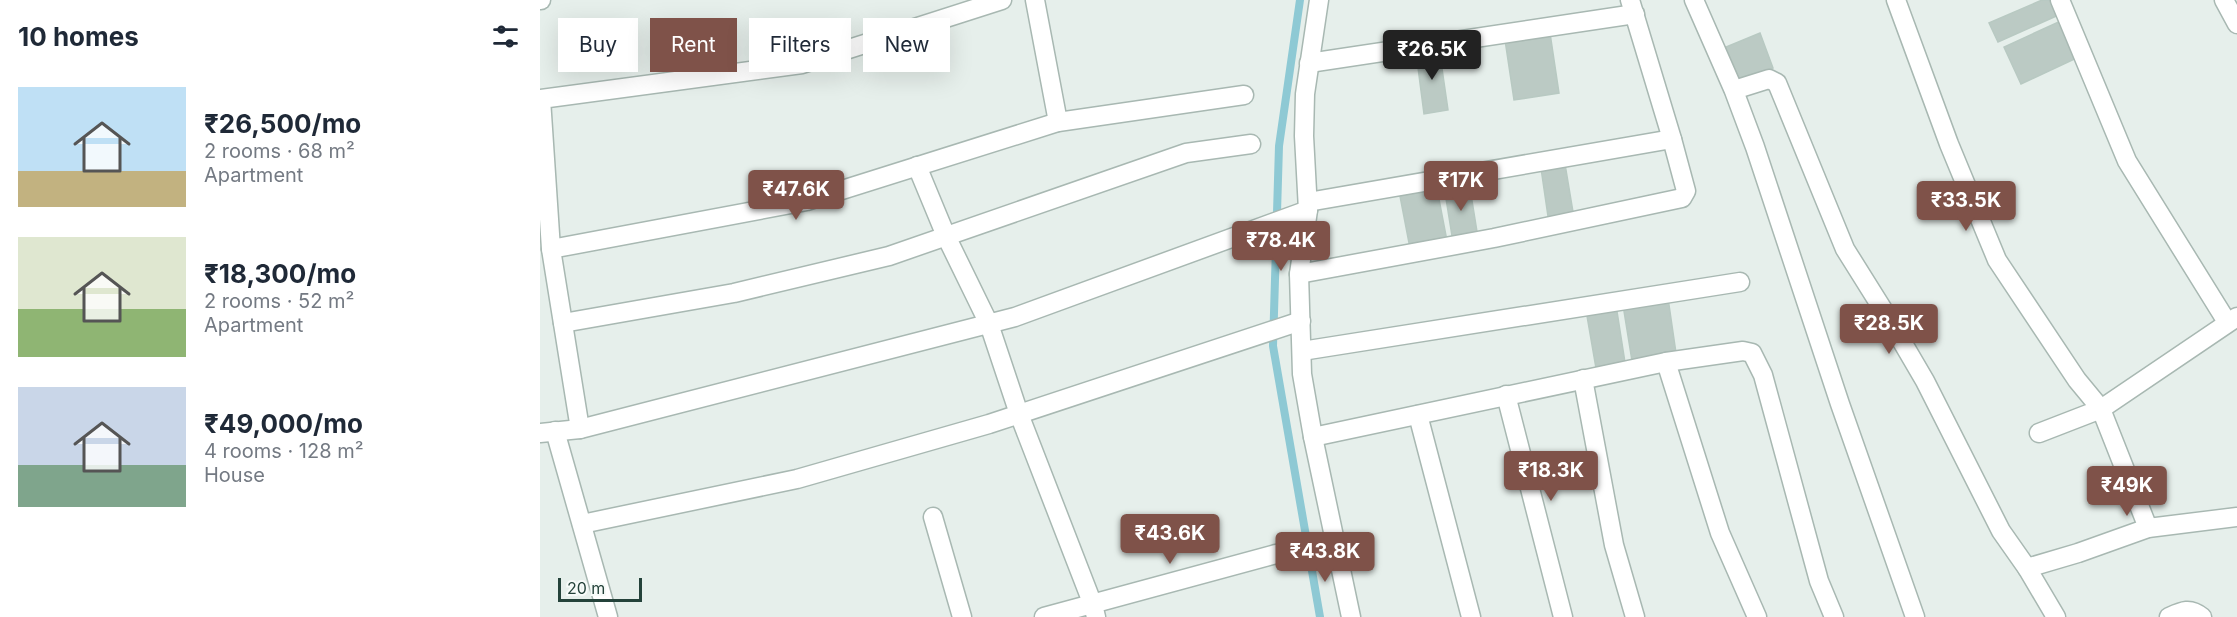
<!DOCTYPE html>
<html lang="en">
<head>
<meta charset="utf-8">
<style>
  :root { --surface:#fff; --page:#f2f2f3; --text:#1f2937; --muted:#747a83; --accent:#7f5249 }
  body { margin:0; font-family:Inter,sans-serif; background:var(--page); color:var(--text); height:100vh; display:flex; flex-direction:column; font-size:22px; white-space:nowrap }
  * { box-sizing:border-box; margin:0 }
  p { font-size:20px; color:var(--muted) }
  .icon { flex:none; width:33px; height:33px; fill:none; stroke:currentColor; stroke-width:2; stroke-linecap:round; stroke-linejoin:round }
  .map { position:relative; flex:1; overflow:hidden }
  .sheet { display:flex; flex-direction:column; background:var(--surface); width:540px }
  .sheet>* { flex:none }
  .hud { position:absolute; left:18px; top:18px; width:570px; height:54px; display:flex; gap:12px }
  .scale { position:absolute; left:18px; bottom:15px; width:84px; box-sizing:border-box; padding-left:6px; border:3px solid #24423a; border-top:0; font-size:16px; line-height:21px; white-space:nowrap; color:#24423a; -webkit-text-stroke:4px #f7fbf9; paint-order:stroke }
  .price { position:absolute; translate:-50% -51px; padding:0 14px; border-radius:6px; background:var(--accent); color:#fff; font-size:20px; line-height:39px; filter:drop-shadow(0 2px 3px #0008) }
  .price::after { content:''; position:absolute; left:50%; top:36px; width:18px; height:14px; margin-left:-9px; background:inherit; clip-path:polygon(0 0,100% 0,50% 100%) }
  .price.active { background:#222; color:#fff }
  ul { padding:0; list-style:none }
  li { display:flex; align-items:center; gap:18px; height:150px; padding:0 18px }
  li span { display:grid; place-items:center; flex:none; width:168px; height:120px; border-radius:0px; color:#555 }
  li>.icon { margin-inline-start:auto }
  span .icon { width:72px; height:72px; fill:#fffc; stroke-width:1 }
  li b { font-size:26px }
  h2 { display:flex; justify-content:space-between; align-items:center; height:72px; padding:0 18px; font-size:26px }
  .pill { padding:0 21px; border-radius:0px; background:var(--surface); box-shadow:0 6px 24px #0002; font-size:21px; line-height:54px }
  .pill.active { background:var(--accent); color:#fff }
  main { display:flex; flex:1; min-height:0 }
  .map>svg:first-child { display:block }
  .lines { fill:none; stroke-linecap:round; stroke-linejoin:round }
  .stream { stroke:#8ec9d4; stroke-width:8 }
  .building { fill:#bbcac4; stroke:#b8c9c2; stroke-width:1.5 }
  .minor-casing { stroke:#a8b8b2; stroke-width:21 }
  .minor { stroke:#fff; stroke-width:18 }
</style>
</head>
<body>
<main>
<section class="sheet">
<h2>10 homes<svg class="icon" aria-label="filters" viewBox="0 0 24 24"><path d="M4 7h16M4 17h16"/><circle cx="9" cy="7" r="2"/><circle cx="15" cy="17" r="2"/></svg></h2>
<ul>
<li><span style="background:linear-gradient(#bfe0f5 70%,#c2b280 0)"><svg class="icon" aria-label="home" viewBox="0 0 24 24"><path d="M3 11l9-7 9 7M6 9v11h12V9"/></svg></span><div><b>₹26,500/mo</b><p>2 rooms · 68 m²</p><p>Apartment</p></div></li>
<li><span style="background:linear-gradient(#dfe7d0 60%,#8fb573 0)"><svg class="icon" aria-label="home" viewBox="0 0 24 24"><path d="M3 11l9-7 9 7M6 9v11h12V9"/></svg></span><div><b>₹18,300/mo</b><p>2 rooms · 52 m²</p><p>Apartment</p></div></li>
<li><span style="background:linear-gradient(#c9d6e8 65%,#7fa58c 0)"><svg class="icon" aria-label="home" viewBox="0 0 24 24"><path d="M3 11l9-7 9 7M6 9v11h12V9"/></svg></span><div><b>₹49,000/mo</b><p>4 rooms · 128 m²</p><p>House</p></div></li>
</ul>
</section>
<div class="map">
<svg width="1697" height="617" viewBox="0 0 1697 617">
  <rect width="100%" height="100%" fill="#e6efeb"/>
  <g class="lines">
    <polyline class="stream" points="760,0 739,146 733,346 780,617"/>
  </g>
  <g class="building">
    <polygon points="1502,0 1517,0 1523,13 1458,42 1449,23"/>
    <polygon points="1523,20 1539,57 1481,84 1464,47"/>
    <polygon points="1010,33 1019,93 974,100 965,40"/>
    <polygon points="1220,33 1233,68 1193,84 1179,50"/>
    <polygon points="899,48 908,110 884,114 876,52"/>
    <polygon points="1025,164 1034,218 1009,223 1001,168"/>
    <polygon points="929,182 938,238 913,242 904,186"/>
    <polygon points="897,189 907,241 870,248 860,196"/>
    <polygon points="1128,298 1137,360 1093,367 1083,305"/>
    <polygon points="1076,305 1086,369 1057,374 1046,310"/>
  </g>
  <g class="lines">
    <g class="minor-casing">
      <g id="minor">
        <polyline points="0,0 1,0"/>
        <polyline points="495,0 518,122"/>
        <polyline points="779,0 765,94 764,136 768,210 759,274 762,374 773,437 811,617"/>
        <polyline points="1154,0 1194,91 1215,147 1300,404 1375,617"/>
        <polyline points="1356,0 1409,144 1457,260 1537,380 1561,409 1499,433"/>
        <polyline points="1520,0 1587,161 1687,322"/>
        <polyline points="1684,0 1697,24"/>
        <polyline points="769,63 1095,14"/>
        <polyline points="1194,90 1229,79 1237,83 1305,249 1347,316 1385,381 1461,531 1487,568 1516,617"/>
        <polyline points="377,166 406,236 449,324 479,414 553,605 556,617"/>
        <polyline points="768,202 1132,139"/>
        <polyline points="11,249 1,99 262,64 462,0"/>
        <polyline points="759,274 954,238 1142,198 1146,191 1132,139 1090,0"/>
        <polyline points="23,323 194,293 349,256 646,153 711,144"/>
        <polyline points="762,351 1200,282"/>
        <polyline points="1126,362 1180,533 1217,617"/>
        <polyline points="1043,379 1074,545 1095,617"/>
        <polyline points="966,395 1023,617"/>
        <polyline points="878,415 931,617"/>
        <polyline points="40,429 475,317 768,210"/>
        <polyline points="15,431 68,617"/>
        <polyline points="0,433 40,429 11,249 267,201 518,122 704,95"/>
        <polyline points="773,437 1126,362 1203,351 1212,353 1223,375 1279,581 1294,617"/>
        <polyline points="393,517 422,617"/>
        <polyline points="42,524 257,479 449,424 761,321"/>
        <polyline points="1608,528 1561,409 1697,317"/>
        <polyline points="1487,568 1538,553 1608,528 1697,517"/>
        <polyline points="504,617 736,554 795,541"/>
        <path d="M 1629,617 C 1642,611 1650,607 1662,617"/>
      </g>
    </g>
    <use href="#minor" class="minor"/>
  </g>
</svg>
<div class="scale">20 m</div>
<b class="price active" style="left:892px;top:81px">₹26.5K</b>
<b class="price" style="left:921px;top:212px">₹17K</b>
<b class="price" style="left:256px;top:221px">₹47.6K</b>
<b class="price" style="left:1426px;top:232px">₹33.5K</b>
<b class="price" style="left:741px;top:272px">₹78.4K</b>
<b class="price" style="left:1349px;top:355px">₹28.5K</b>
<b class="price" style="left:1011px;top:502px">₹18.3K</b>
<b class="price" style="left:1587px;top:517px">₹49K</b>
<b class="price" style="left:630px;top:565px">₹43.6K</b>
<b class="price" style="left:785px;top:583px">₹43.8K</b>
<div class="hud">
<a class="pill">Buy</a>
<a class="pill active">Rent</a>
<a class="pill">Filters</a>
<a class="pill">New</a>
</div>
</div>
</main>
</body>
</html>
